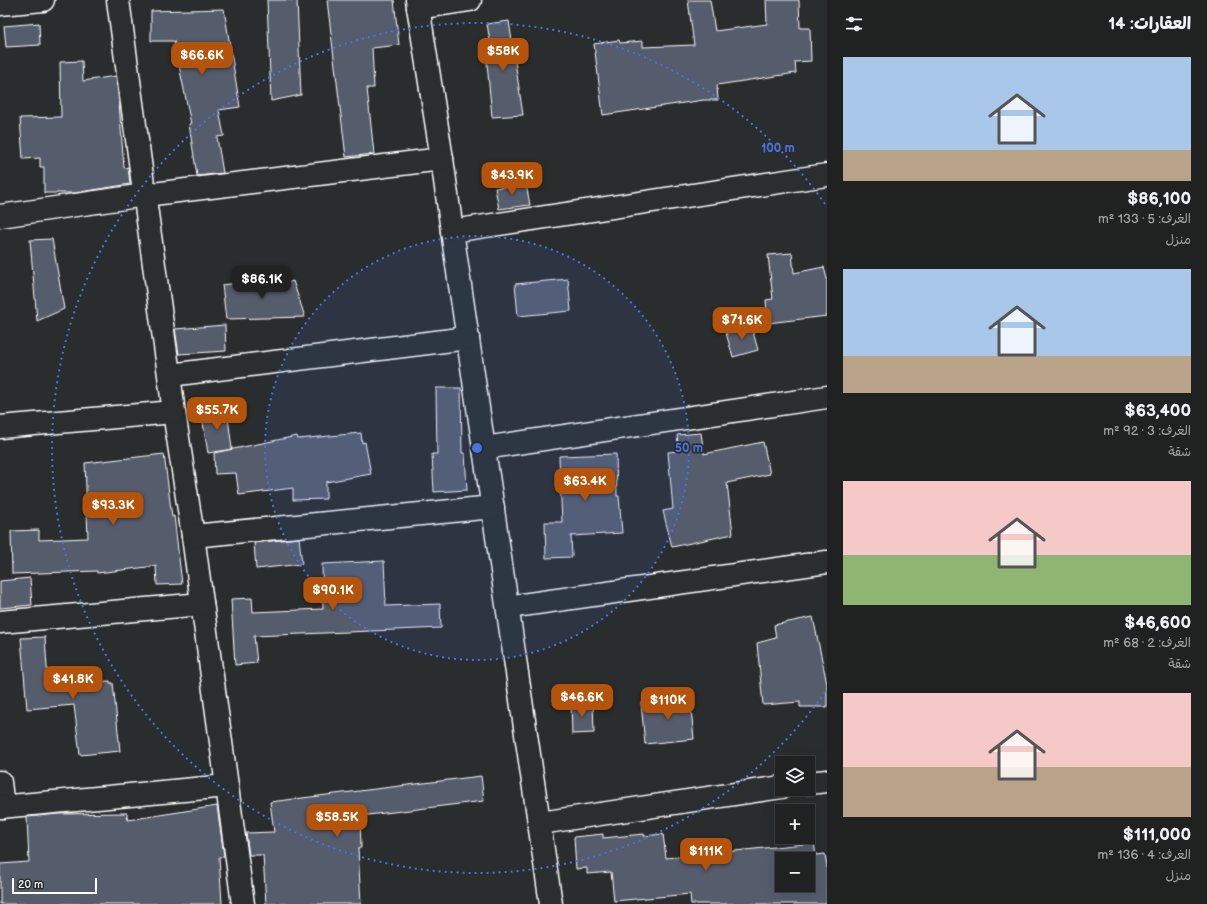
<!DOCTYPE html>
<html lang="ar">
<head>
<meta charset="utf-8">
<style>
  :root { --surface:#202222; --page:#282a2a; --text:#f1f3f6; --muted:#a2a4a5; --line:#3d3f40; --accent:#b45309 }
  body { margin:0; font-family:"Balsamiq Sans","Playpen Sans Arabic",sans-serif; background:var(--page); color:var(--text); direction:rtl; height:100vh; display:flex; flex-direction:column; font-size:15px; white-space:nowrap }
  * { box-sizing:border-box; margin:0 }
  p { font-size:13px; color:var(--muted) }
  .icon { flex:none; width:22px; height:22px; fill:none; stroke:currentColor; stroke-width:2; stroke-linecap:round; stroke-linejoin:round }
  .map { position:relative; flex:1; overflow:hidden; direction:ltr }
  .details { display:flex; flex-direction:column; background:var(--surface); width:380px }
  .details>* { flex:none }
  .tools { position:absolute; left:775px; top:756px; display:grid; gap:8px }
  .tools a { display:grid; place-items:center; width:40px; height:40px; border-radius:0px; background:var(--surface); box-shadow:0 4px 16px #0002,0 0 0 1px var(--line); font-size:20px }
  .scale { position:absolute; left:12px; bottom:10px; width:85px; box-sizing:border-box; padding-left:4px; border:2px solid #fff; border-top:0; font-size:11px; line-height:14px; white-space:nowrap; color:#fff; -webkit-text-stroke:3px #2a2d2e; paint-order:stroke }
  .price { position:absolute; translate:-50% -34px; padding:0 9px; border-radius:8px; background:var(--accent); color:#fff; font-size:13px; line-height:26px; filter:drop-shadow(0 1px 2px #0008) }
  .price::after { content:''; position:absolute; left:50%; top:24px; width:12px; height:9px; margin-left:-6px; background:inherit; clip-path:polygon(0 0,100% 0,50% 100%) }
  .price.on { background:#222; color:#fff }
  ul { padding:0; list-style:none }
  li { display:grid; align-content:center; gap:8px; height:212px; padding:0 16px }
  li span { display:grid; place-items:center; height:124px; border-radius:0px; color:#555 }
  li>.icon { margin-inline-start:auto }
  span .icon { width:72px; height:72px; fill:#fffc; stroke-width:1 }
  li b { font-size:17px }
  h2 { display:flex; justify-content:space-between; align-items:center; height:48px; padding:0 16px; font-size:17px }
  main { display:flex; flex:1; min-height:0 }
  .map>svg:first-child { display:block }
  .building { fill:#555b6c; stroke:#fff; fill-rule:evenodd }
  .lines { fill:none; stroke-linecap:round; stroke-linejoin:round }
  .street-casing { stroke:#fff; stroke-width:25 }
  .street { stroke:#2a2d2e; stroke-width:22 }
  .ring { fill:none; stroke:#4a71e0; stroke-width:2; stroke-dasharray:2 4 }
  .centre { fill:#4a71e0; stroke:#2a2d2e; stroke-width:2 }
  .ring-label { font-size:12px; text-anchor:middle; font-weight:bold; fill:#4a71e0; stroke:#2a2d2e; stroke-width:3.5; stroke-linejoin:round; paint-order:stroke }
</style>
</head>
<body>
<main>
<section class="details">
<h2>العقارات: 14<svg class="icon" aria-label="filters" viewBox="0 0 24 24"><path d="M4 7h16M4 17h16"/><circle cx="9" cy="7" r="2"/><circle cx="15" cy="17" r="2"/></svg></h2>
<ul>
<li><span style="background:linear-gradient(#a9c7e8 75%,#b9a48a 0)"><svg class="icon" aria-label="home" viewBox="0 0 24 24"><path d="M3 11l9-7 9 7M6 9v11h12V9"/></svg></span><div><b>$86,100</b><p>الغرف: 5 · 133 m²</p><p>منزل</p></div></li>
<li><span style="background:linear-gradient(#a9c7e8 70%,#b9a48a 0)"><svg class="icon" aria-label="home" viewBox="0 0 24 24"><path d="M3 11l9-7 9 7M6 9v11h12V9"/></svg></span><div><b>$63,400</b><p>الغرف: 3 · 92 m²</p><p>شقة</p></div></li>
<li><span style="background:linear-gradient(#f6c9c9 60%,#8fb573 0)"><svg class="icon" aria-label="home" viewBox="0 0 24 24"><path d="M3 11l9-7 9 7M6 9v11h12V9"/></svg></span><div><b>$46,600</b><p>الغرف: 2 · 68 m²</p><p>شقة</p></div></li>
<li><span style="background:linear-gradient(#f6c9c9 60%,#b9a48a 0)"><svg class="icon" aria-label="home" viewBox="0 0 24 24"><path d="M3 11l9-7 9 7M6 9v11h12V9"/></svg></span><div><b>$111,000</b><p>الغرف: 4 · 136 m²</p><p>منزل</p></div></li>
</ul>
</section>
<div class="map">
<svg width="827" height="904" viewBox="0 0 827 904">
  <rect width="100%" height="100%" fill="#2a2d2e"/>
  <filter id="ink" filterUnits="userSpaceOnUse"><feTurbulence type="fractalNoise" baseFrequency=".025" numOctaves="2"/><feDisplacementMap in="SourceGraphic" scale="8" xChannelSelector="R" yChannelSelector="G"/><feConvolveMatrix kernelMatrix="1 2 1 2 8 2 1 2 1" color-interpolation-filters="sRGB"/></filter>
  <g filter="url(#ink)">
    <g class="building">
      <polygon points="267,0 297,0 301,95 271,101"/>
      <polygon points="327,0 394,0 399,45 372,48 374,88 367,88 374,154 346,157"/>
      <polygon points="688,0 710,0 715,31 767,24 766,0 799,0 800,28 810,28 811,61 795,62 796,73 717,85 718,100 704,100 603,115 594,44 619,40 620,43 643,41 643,47 694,45"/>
      <polygon points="224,9 240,107 219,110 224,136 217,137 223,173 197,176 189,124 191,124 174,41 151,41 151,11"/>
      <polygon points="509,21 523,115 492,117 485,42 490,41 487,24"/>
      <polygon points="39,23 40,45 6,47 4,26"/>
      <polygon points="82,61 83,81 116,76 119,103 124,168 128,167 130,184 74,193 44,193 44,167 40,167 40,158 23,159 20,118 61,117 60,62"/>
      <polygon points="526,184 530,205 499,209 495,188"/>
      <polygon points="52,239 64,309 37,321 30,240"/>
      <polygon points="792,253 794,273 824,267 827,279 827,316 768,323 766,300 773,299 768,255"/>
      <polygon points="279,278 280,285 293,281 305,317 226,319 222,285"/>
      <polygon points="568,279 571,311 518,316 515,284"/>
      <polygon points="225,325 226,351 179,354 175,329"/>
      <polygon points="751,325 758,350 733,357 726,333"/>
      <polygon points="436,388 461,388 462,453 465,453 467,490 434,492 432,454 437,454"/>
      <polygon points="227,410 232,449 208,453 201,411"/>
      <polygon points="361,433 362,443 365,442 371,474 326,482 326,499 293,500 293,488 239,495 236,473 215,474 214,453 297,436 298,439"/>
      <polygon points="701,433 704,454 763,442 770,474 727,483 733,534 672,547 663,511 673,509 668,452 679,451 677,435"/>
      <polygon points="164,454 172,517 174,516 182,584 157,585 156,566 97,573 97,571 12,574 11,531 39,530 39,540 88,538 85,463"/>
      <polygon points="616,454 617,496 619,496 622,533 571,536 572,557 546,558 545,522 562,522 559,456"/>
      <polygon points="299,538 302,564 256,569 254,543"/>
      <polygon points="384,561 386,606 440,604 441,628 254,636 257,663 235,665 231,599 252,598 253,612 323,609 322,564"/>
      <polygon points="30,578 32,605 0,608 0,581"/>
      <polygon points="813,617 827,684 827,707 800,707 800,702 763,705 757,643 776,638 774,625"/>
      <polygon points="45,637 48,683 110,681 110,683 113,683 120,751 80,755 74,705 27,709 21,638"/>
      <polygon points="690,698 694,739 645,744 641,703"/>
      <polygon points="593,702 594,733 572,734 571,703"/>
      <polygon points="481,776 484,801 360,816 361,848 358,848 361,904 266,904 263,855 249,855 246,833 274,832 270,802"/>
      <polygon points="217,806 224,856 219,857 222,904 0,904 0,864 29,862 27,817 58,814 127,813 128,820"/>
      <path d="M 603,834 L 603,838 L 644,834 L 644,836 L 663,834 L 666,858 L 814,843 L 816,855 L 825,854 L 827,866 L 827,904 L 691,904 L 690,894 L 614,901 L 611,872 L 587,874 L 587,868 L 576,869 L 574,837 ZM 782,859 L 808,859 L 808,885 L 782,885 Z"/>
    </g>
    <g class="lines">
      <g class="street-casing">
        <g id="street">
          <polyline points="118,0 174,412 193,536 243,904"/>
          <polyline points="417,0 442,159 452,231 551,904"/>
          <polyline points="0,4 43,0"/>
          <polyline points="418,8 470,0"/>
          <polyline points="0,216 145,195 442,159"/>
          <polyline points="452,231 827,175"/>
          <polyline points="170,375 468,338"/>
          <polyline points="0,427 174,412"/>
          <polyline points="484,448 827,397"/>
          <polyline points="193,536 493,507"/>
          <polyline points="508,607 827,562"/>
          <polyline points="0,622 202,604"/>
          <polyline points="0,782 3,807"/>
          <polyline points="808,783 827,781"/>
          <polyline points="0,807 227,786"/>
          <polyline points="540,823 782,787"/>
        </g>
      </g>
      <use href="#street" class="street"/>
    </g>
  </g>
  <circle cx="477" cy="448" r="212" fill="#4a71e0" fill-opacity=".12"/>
  <g class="ring">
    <circle cx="477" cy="448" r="212"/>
    <path d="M825 692A425 425 0 1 1 825 204"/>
  </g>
  <circle cx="477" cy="448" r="6" class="centre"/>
  <g class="ring-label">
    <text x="778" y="152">100 m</text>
    <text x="689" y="452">50 m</text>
  </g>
</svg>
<div class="tools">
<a><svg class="icon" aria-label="layers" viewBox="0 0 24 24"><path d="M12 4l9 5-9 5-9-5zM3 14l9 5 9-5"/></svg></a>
<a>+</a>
<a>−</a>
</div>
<div class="scale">20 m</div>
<b class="price" style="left:503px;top:72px">$58K</b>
<b class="price" style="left:202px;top:76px">$66.6K</b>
<b class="price" style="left:512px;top:196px">$43.9K</b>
<b class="price on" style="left:262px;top:300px">$86.1K</b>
<b class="price" style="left:742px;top:341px">$71.6K</b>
<b class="price" style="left:217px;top:431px">$55.7K</b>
<b class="price" style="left:585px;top:502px">$63.4K</b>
<b class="price" style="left:113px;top:526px">$93.3K</b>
<b class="price" style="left:333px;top:611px">$90.1K</b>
<b class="price" style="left:73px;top:700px">$41.8K</b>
<b class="price" style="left:582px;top:718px">$46.6K</b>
<b class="price" style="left:668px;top:721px">$110K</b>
<b class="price" style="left:337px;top:838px">$58.5K</b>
<b class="price" style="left:706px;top:872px">$111K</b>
</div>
</main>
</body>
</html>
